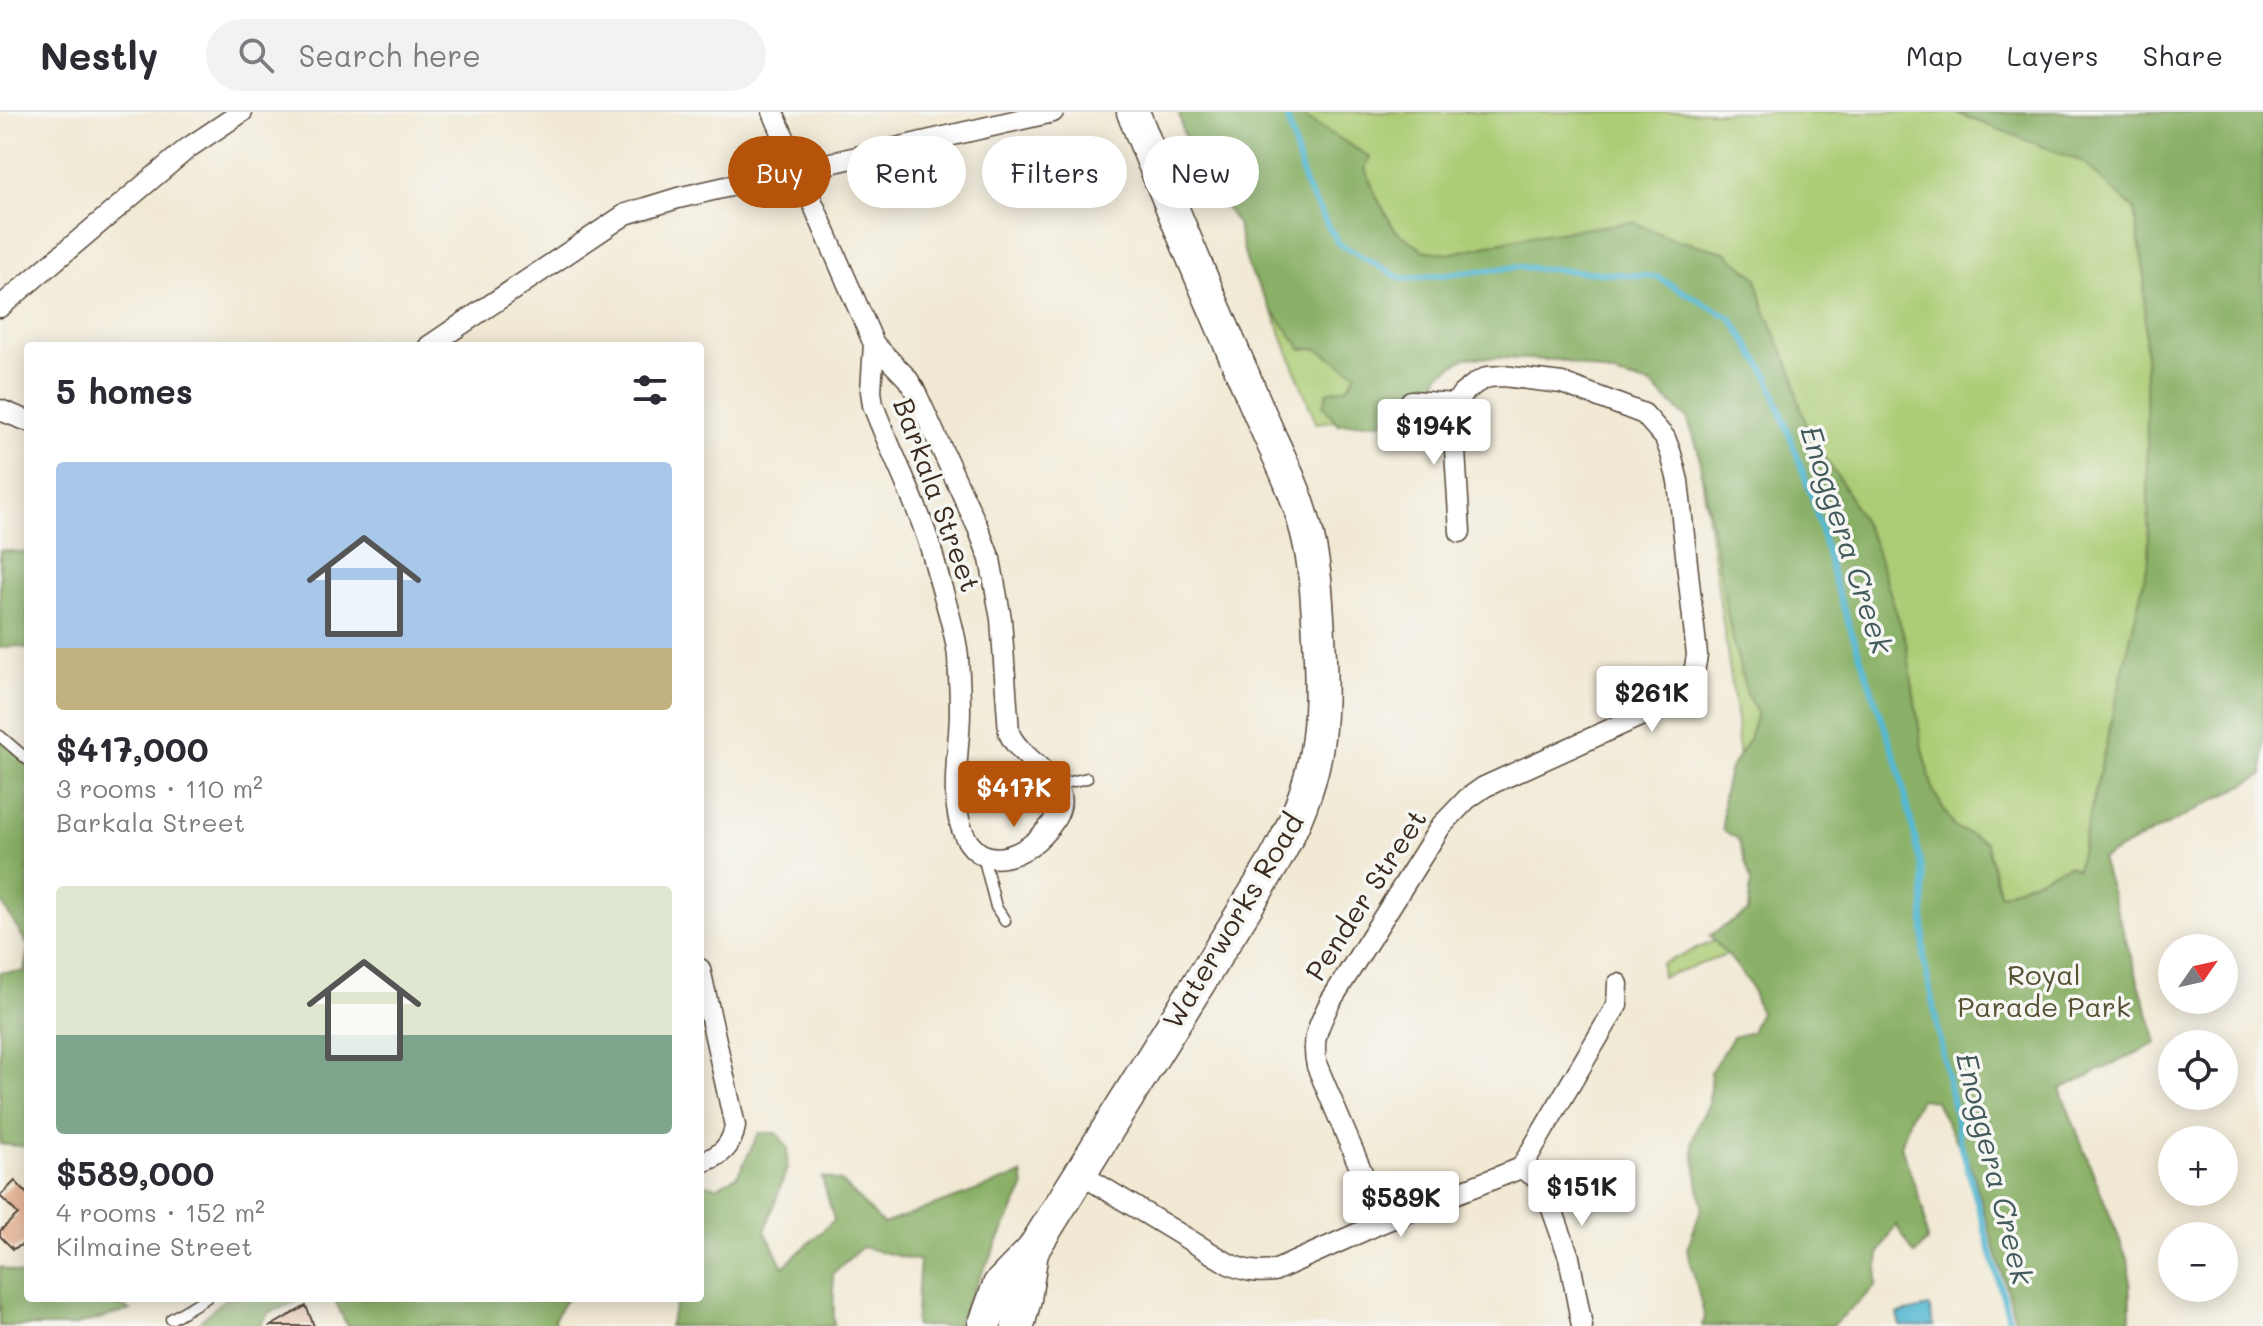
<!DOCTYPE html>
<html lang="en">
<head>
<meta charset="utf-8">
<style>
  :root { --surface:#fff; --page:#f2f2f3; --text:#2b2b33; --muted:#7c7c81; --line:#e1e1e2; --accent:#b45309 }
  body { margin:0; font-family:Mali,sans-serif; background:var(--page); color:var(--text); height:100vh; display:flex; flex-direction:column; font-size:30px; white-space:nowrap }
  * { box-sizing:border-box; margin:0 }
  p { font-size:26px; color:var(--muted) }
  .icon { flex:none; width:44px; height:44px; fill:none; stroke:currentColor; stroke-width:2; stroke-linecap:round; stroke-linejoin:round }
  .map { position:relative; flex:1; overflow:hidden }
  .sheet { position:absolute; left:24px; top:230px; width:680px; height:960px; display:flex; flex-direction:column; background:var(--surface); border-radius:8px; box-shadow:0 4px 20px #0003 }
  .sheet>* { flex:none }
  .guide { position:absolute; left:728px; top:24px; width:760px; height:72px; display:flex; gap:16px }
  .needle { width:52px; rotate:56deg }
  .tools { position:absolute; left:2158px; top:822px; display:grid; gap:16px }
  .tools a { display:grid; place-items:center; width:80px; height:80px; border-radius:50%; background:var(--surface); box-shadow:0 4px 20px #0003; font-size:40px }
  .price { position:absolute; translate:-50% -68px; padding:0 18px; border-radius:8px; background:#fff; color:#222; font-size:26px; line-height:52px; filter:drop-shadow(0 2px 4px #0008) }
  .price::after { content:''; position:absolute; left:50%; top:48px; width:24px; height:18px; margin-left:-12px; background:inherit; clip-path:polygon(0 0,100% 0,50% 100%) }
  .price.on { background:var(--accent); color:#fff }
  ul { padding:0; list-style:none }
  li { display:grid; align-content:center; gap:16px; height:424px; padding:0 32px }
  li span { display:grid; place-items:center; height:248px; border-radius:8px; color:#555 }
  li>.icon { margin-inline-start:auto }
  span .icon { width:144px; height:144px; fill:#fffc; stroke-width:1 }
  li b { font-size:34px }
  h2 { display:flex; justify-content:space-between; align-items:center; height:96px; padding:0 32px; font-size:34px }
  .pill { padding:0 28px; border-radius:36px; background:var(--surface); box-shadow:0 4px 20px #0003; font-size:28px; line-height:72px }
  .pill.on { background:var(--accent); color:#fff }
  header { display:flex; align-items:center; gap:48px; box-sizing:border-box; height:112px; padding:0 40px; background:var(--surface); border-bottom:2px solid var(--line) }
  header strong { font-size:38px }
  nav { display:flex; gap:44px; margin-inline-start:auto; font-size:28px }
  .search { width:560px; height:72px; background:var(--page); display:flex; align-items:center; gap:20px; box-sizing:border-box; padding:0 28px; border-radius:44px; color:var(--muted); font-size:30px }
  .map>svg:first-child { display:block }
  .green { fill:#accc74; stroke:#747b49; stroke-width:2 }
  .forest { fill:#89b066; stroke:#626d42; stroke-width:2 }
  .water { fill:#53b7d1; stroke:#477078; stroke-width:2 }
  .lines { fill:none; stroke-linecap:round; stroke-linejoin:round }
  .stream { stroke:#53b7d1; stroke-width:6 }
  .building { fill:#e8b89a }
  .service-casing { stroke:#564739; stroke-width:13 }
  .minor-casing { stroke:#564739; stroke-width:23 }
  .primary-casing { stroke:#564739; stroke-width:35 }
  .service { stroke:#fff; stroke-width:10 }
  .minor { stroke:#fff; stroke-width:20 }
  .primary { stroke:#fff; stroke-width:32 }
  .labels { text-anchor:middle; stroke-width:7; stroke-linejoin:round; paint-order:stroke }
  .street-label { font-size:28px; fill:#3b2a1e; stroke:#f6f6f2 }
  .park-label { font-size:28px; fill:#575234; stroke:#f6f6f2 }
  .water-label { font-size:30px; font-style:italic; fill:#435b5d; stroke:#f6f6f2 }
</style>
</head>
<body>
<header>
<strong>Nestly</strong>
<div class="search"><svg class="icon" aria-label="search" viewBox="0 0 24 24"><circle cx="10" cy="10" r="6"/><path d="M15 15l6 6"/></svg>Search here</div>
<nav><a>Map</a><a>Layers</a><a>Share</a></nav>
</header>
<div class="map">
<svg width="2263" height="1214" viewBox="0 0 2263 1214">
  <rect width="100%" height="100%" fill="#f6f6f2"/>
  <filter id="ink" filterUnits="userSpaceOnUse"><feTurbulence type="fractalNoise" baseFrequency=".0125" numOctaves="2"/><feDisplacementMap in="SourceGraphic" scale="16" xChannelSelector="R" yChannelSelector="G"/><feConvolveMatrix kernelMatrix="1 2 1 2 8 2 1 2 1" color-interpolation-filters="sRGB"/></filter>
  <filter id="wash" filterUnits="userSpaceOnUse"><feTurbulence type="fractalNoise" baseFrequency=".006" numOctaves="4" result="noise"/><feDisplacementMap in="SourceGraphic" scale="32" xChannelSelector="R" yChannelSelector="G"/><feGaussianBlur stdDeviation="1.8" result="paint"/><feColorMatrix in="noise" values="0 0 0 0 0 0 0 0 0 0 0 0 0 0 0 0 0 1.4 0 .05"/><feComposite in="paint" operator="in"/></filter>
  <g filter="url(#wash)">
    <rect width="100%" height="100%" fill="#f1e9d4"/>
    <polygon class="green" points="1195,0 1954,0 2057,39 2263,0 2263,663 2101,747 2157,931 2060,977 2129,1152 2130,1214 1936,822 1751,835 1662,865 1661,852 1752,813 1763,793 1740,690 1737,608 1698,337 1687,306 1651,273 1560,248 1467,245 1380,261 1385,303 1316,311"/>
    <g class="forest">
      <polygon points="1179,0 1306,0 1306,6 1370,45 1365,56 1376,84 1395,118 1423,138 1448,142 1529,124 1633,110 1670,126 1725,140 1756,165 1764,196 1794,264 1797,284 1811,326 1843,372 1874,431 1906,530 1921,628 1933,678 1954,715 1986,730 2000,783 2069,753 2077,757 2149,446 2144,159 2134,97 2083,50 1954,0 2263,0 2263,663 2101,747 2157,931 2060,977 2129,1152 2130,1214 2017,1214 1971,1054 1948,1014 1936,989 1920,987 1911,1002 1901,1034 1923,1097 1927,1129 1915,1143 1896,1113 1879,1141 1876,1174 1832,1214 1702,1214 1705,1206 1687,1137 1702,1095 1692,1030 1698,1012 1709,992 1711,959 1733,925 1751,920 1760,900 1750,872 1731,847 1709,824 1748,800 1751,769 1738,727 1723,718 1723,685 1729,659 1749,627 1757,601 1747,583 1731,521 1698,337 1687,306 1651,273 1560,248 1467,245 1440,262 1424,299 1404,309 1338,312 1323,294 1328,280 1348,275 1356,261 1317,237 1302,237 1271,197 1248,155 1237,112 1217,84 1183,21"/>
      <polygon points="0,438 28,441 28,537 18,534 0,536"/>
      <polygon points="0,619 28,642 28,834 0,788"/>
      <polygon points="28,836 28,1035 0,1032 0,860 24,860"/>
      <polygon points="759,1021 777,1021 788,1036 787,1056 765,1119 783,1155 834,1108 822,1065 841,1069 883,1112 1022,1062 1024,1076 956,1214 915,1214 920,1149 862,1135 833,1161 834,1214 669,1214 678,1186 700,1186 700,1070 717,1075 738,1063"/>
      <polygon points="0,1155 28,1165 28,1186 102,1186 131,1198 73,1214 0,1214"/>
      <polygon points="226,1186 307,1186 268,1201 259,1214 195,1214"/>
      <polygon points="334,1186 567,1186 554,1207 556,1214 347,1214"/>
    </g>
    <polygon class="water" points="1929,1195 1934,1214 1900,1214 1897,1202"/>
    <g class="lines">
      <polyline class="stream" points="1286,0 1305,73 1338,131 1402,167 1519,155 1657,165 1732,207 1768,264 1813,388 1835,472 1898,653 1924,765 1924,848 1960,1028 2011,1214"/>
    </g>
    <g id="blocks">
      <g class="building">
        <polygon points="15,1069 28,1083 28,1130 13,1137 0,1124 0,1119 18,1102 0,1084"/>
        <polygon points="306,1194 314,1214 271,1214"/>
      </g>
    </g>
  </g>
  <g filter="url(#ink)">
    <use href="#blocks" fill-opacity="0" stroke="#564739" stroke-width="2"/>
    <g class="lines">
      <g class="service-casing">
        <g id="service">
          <polyline points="0,624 28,648"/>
          <polyline points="1054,667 1066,671 1087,666"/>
          <polyline points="983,744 996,795 1005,809"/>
          <polyline points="171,1207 206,1186"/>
        </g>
      </g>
      <g class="minor-casing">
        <g id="minor">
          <path d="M 773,0 L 874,232 L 907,266 L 914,277 L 978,416 L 990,447 L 1001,507 L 1009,621 C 1025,657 1089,671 1046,719 C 1027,741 990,760 969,731 C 946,698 960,637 960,600 C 960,582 959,563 958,545 C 956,523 949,502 943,480 C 937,461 933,441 926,422 C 911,378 889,336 873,293 L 871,279 L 874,232"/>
          <polyline points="0,195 188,36 242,0"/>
          <polyline points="429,234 626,102 678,86 1053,0"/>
          <polyline points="1455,292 1453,306 1460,420"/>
          <polyline points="0,298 28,309"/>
          <path d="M 700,857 L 735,1014 C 732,1034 720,1046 700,1050"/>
          <polyline points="1521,1056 1542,1069 1569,1145 1582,1214"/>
          <path d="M 1079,1061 L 1229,1152 C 1245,1159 1257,1161 1274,1159 L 1383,1110 L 1521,1056 L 1617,893 L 1618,872"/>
          <path d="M 1383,1110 L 1317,954 C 1311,927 1318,915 1330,890 L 1441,714 L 1467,687 L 1484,675 L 1664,593 C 1689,577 1693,573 1697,543 L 1678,369 L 1671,342 L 1665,326 L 1644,302 L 1562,271 L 1503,264 L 1488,265 L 1476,271 L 1462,282 L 1455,292 L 1411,289"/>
        </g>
      </g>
      <g class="primary-casing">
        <g id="primary">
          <path d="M 984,1214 L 999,1173 L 1032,1139 L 1273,752 C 1320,669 1324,618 1319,524 C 1317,485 1315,447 1304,410 C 1296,380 1283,353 1270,325 C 1256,294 1243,262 1229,230 C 1196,154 1164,77 1133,0"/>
          <polyline points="1018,1214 1025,1187 1032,1139"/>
        </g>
      </g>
      <use href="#service" class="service"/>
      <use href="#minor" class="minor"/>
      <use href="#primary" class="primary"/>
    </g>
  </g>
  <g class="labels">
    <g class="street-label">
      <text transform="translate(937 383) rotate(70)" y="10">Barkala Street</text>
      <text transform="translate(1366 783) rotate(-57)" y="10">Pender Street</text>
      <text transform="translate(1233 809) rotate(-59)" y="10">Waterworks Road</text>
    </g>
    <g class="park-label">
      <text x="2044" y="873">Royal<tspan x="2044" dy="32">Parade Park</tspan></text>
    </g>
    <g class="water-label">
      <text transform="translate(1846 428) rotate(72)" y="10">Enoggera Creek</text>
      <text transform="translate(1994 1057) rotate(76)" y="10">Enoggera Creek</text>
    </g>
  </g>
</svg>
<div class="tools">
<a><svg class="needle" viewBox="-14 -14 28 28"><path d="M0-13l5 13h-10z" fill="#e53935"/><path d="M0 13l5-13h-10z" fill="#7c7c81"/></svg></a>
<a><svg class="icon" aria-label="locate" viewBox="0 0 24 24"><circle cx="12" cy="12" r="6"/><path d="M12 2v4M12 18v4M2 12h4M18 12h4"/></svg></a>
<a>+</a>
<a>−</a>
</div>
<b class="price" style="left:1434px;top:355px">$194K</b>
<b class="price" style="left:1652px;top:622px">$261K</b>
<b class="price on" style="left:1014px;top:717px">$417K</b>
<b class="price" style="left:1582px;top:1116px">$151K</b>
<b class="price" style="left:1401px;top:1127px">$589K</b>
<div class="guide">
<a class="pill on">Buy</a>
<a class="pill">Rent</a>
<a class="pill">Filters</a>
<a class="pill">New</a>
</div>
<section class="sheet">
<h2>5 homes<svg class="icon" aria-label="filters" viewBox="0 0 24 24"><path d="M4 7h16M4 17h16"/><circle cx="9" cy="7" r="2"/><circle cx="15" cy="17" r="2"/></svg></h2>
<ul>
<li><span style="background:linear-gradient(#a9c7e8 75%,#c2b280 0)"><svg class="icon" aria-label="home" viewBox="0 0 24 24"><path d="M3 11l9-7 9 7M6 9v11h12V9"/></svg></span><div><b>$417,000</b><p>3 rooms · 110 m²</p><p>Barkala Street</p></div></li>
<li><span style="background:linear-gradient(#dfe7d0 60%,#7fa58c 0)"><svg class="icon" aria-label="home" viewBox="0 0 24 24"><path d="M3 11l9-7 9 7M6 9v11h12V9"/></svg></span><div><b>$589,000</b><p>4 rooms · 152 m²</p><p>Kilmaine Street</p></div></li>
</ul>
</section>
</div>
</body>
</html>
